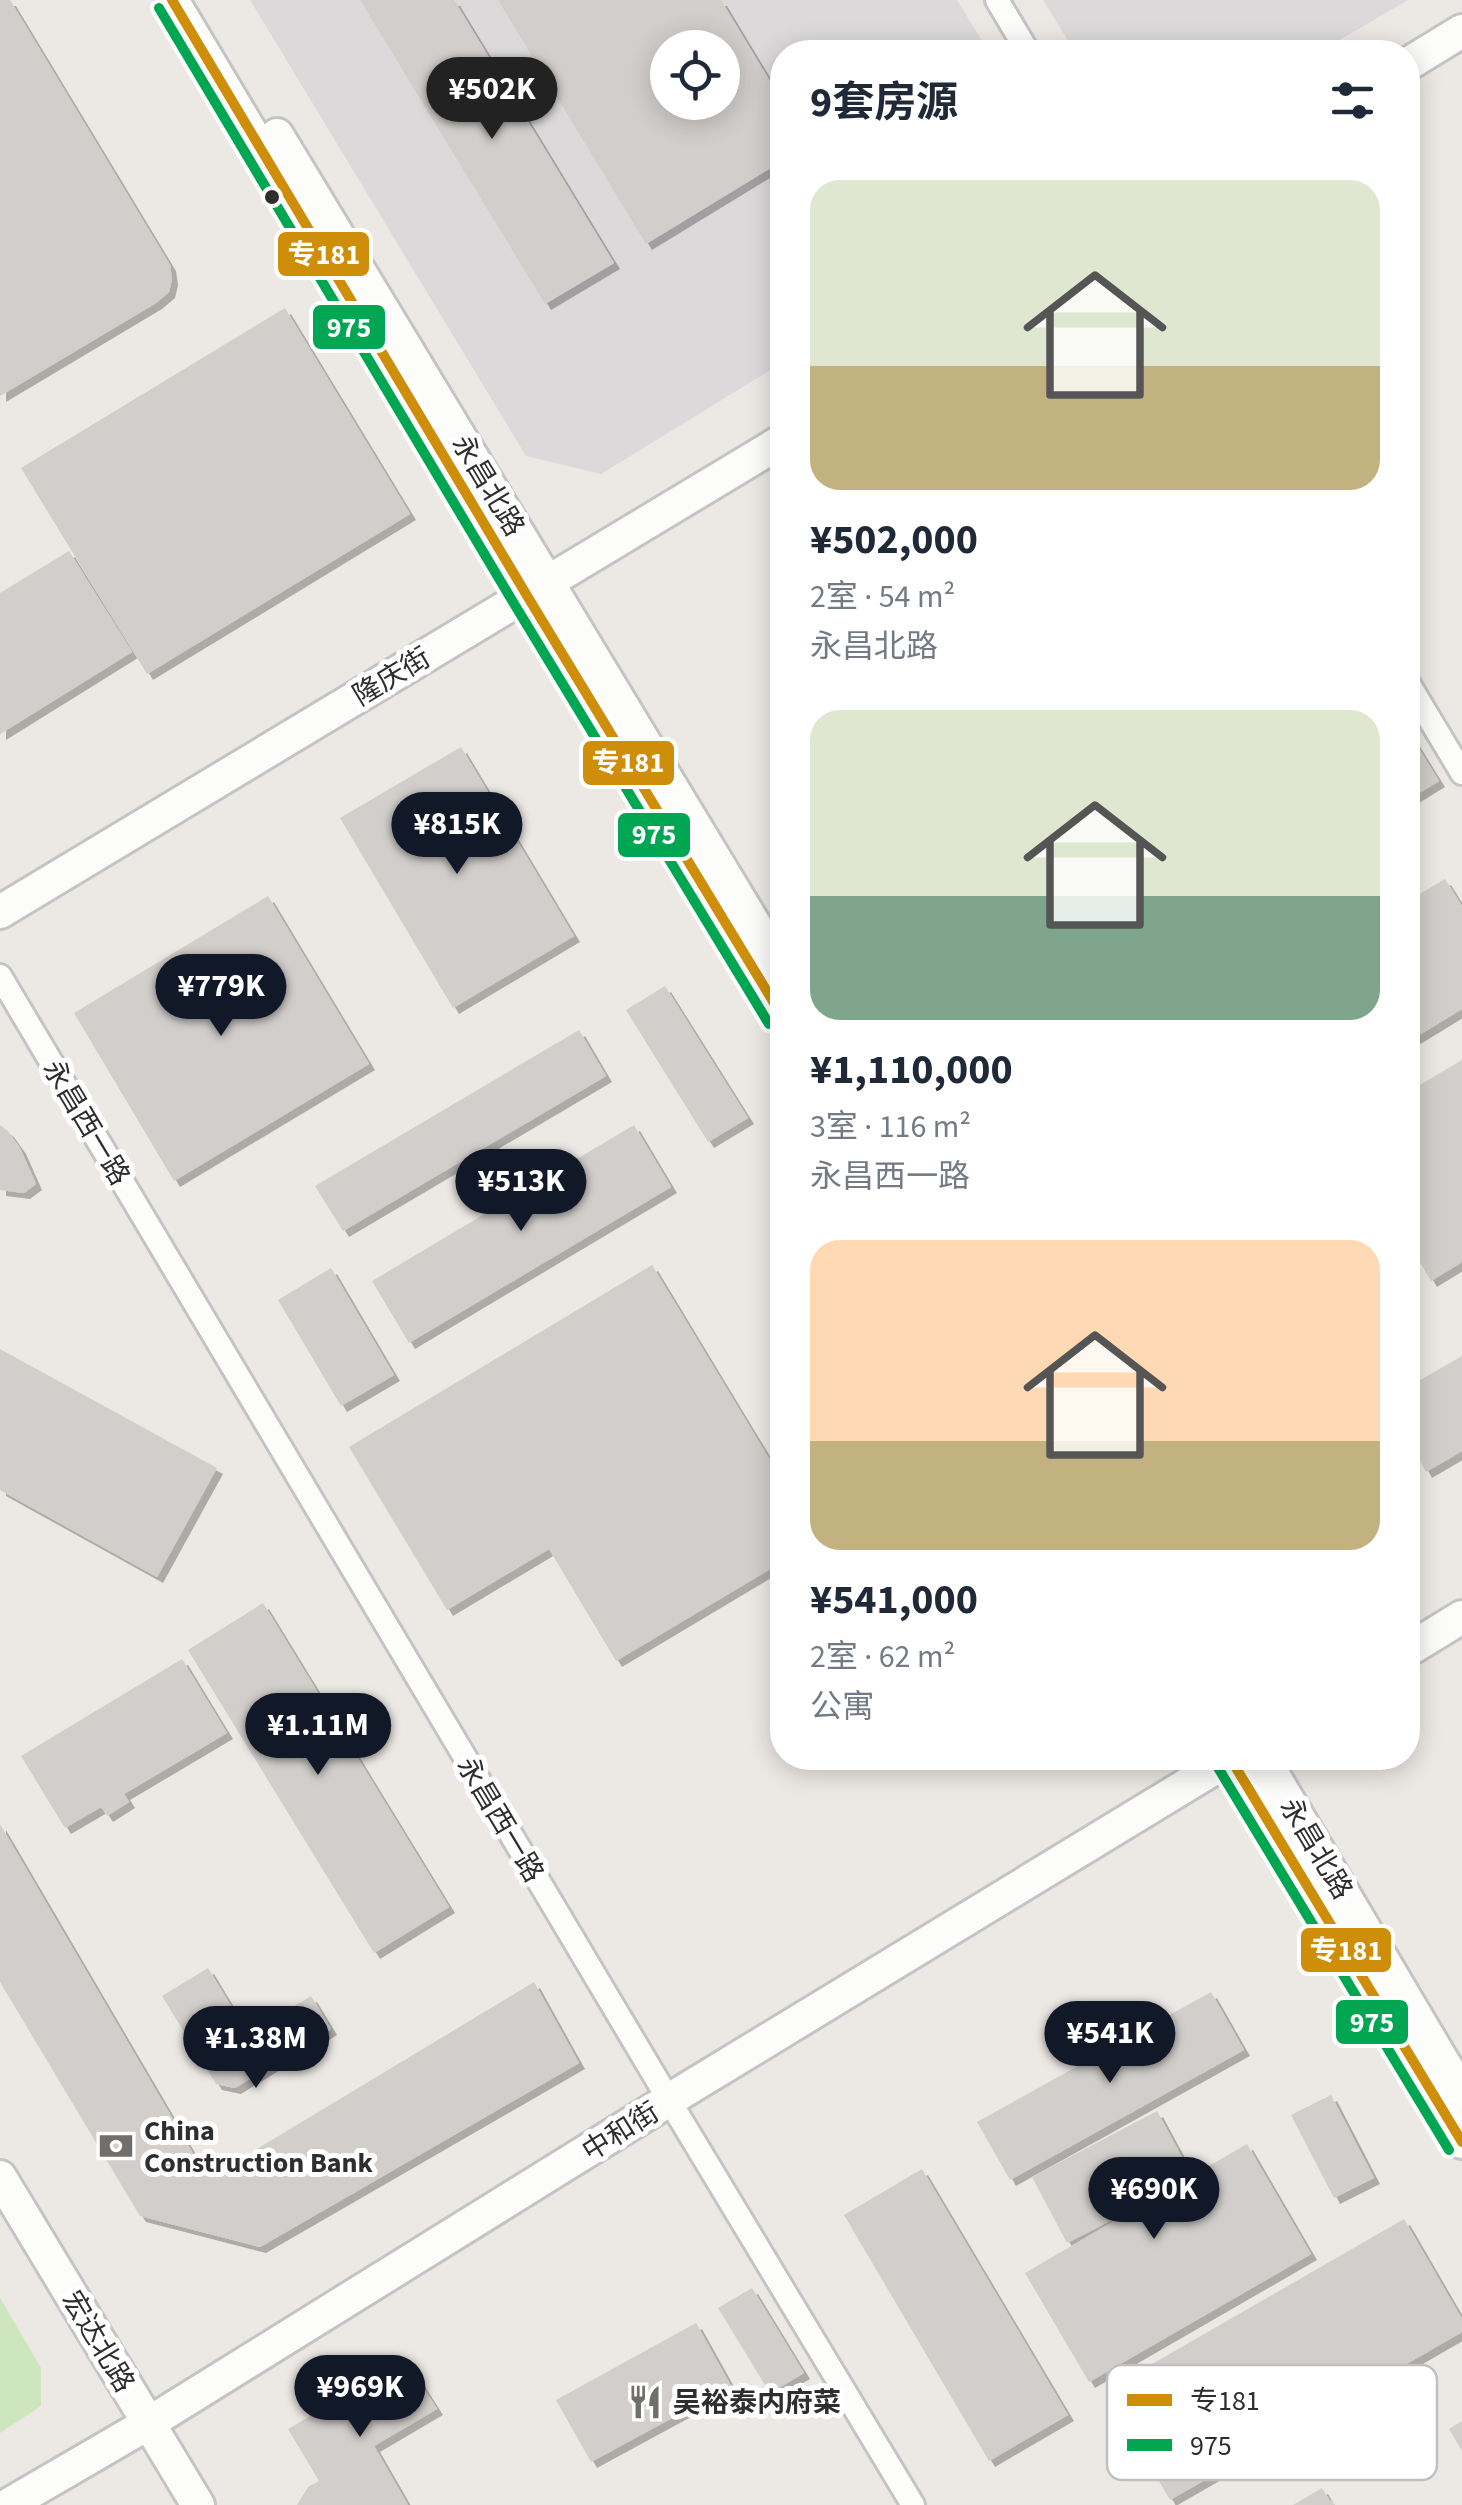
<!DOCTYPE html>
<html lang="zh">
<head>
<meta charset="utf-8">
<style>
  :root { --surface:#fff; --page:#f6f6f7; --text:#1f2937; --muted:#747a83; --accent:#111827 }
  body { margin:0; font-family:"Source Sans 3","Noto Sans SC",sans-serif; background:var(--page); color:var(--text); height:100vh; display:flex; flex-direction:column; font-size:38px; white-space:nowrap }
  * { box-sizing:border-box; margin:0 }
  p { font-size:32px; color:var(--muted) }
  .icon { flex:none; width:55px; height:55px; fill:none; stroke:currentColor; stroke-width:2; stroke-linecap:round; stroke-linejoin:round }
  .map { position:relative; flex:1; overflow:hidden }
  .side { position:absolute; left:770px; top:40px; width:650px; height:1730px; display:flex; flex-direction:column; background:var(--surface); border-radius:40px; box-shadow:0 5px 25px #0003 }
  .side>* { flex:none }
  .fabs { position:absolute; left:650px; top:30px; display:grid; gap:20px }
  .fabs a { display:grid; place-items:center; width:90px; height:90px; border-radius:50%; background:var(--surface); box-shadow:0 5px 25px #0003; font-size:50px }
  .price { position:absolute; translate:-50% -85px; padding:0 22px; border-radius:35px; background:var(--accent); color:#fff; font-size:32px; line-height:65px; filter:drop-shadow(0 2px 5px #0008) }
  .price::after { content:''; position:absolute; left:50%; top:60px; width:30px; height:22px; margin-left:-15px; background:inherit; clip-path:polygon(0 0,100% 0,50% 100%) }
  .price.active { background:#222; color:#fff }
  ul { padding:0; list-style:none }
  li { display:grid; align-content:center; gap:20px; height:530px; padding:0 40px }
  li span { display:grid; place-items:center; height:310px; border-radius:30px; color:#555 }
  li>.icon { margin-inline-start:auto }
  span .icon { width:180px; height:180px; fill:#fffc; stroke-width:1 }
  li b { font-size:42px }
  h2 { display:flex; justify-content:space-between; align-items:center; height:120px; padding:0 40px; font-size:42px }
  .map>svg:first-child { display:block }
  .industrial { fill:#dcd9db; fill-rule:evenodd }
  .green { fill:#cee6be }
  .building { fill:#d1cecb; fill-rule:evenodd; filter:url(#shadow) }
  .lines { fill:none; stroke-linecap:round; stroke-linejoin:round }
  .street-casing { stroke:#c5c4c5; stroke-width:28 }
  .secondary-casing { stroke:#c5c4c5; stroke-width:38 }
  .street { stroke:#fcfcfb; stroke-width:22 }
  .secondary { stroke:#fcfcfb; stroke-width:32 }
  .bus-1-casing { stroke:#fff; stroke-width:18 }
  .bus-2-casing { stroke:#fff; stroke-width:18 }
  .bus-1 { stroke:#cf8e09; stroke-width:10 }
  .bus-2 { stroke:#00a651; stroke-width:10 }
  .bus-dot { fill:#2e2e2e; stroke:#fff; stroke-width:4 }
  .labels { text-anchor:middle; stroke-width:10; stroke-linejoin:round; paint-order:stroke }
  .street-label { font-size:28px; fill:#2e2e2e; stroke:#fff }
  .poi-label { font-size:28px; font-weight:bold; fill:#2e2e2e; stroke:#fff; text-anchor:start }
  .key { fill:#fff; stroke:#c0c0c0; stroke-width:2.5 }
  .key-label { font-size:28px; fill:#2e2e2e }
  .line-badge { stroke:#fff; stroke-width:4 }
  .badge-label { font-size:28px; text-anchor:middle; font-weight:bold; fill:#fff }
</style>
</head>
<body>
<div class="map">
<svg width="1462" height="2505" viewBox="0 0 1462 2505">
  <defs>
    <filter id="shadow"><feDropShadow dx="6" dy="6" stdDeviation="0" flood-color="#0004"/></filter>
  </defs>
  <rect width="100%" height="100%" fill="#ece8e4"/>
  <g class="industrial">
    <path d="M 250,0 L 957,0 L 989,52 L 782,52 L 782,363 L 601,474 L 526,456 ZM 668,48 L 722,48 L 722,102 L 668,102 Z"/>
    <polygon points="1043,0 1408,0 1319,52 1075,52"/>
  </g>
  <polygon class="green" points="0,2298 41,2368 41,2406 0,2433"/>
  <g class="building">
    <polygon points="0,0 10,0 170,265 172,279 169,292 156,303 0,396"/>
    <polygon points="360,0 454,0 614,263 545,304"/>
    <path d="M 498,0 L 721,0 L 782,101 L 782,161 L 646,244 ZM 668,48 L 722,48 L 722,102 L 668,102 Z"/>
    <polygon points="285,308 410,514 147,674 21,468"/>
    <polygon points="69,551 132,652 0,734 0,593"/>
    <polygon points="1408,731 1439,781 1408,800"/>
    <polygon points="461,747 574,936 453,1008 340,818"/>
    <polygon points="1445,879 1462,906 1462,1009 1408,1042 1408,901"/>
    <polygon points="268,896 369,1064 174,1181 74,1013"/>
    <polygon points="665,986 748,1118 708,1142 626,1010"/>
    <polygon points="579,1030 606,1076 343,1231 315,1186"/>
    <polygon points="1462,1060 1462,1262 1431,1281 1408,1242 1408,1092"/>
    <polygon points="0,1125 8,1131 20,1148 36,1184 24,1193 0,1190"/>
    <polygon points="634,1125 671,1187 409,1343 372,1281"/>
    <polygon points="652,1265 782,1480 782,1562 616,1661 549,1549 447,1610 349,1447"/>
    <polygon points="331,1268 394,1375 341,1406 278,1300"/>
    <polygon points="0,1349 217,1468 157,1577 0,1490"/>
    <polygon points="1462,1356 1462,1451 1426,1472 1408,1439 1408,1387"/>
    <polygon points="263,1603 449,1907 374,1953 188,1650"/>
    <polygon points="182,1659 227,1733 124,1794 129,1802 107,1816 101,1807 65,1828 21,1756"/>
    <polygon points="0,1824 195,2157 266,2175 252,2152 534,1982 579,2063 260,2247 140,2216 0,1982"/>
    <polygon points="208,1968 248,2034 311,1996 331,2029 235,2088 216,2084 162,1996"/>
    <polygon points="1211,1992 1244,2050 1010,2180 977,2122"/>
    <polygon points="1331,2095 1374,2178 1334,2198 1291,2115"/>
    <polygon points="1157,2111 1192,2176 1247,2144 1311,2254 1089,2382 1025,2273 1147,2202 1067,2243 1032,2177"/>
    <polygon points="922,2169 1068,2415 989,2461 844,2215"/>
    <polygon points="1404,2219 1462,2319 1462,2332 1170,2500 1107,2390"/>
    <polygon points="752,2288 804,2373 770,2393 718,2308"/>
    <polygon points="696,2323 731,2386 591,2462 556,2400"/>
    <polygon points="406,2360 437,2409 374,2446 408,2505 297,2505 308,2487 319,2481 288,2429"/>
    <polygon points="1462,2421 1462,2451 1449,2429"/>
    <polygon points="1322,2488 1330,2501 1332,2500 1335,2505 1293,2505"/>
  </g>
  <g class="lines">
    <g class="street-casing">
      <g id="street">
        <polyline points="997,0 1028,52"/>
        <polyline points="1408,683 1462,773"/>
        <polyline points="0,976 669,2100 913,2505"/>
      </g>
    </g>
    <g class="secondary-casing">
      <g id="secondary">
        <polyline points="172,0 526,594 782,1016"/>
        <polyline points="1408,64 1462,31"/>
        <polyline points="277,135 782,970"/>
        <polyline points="0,912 782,441"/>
        <polyline points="1408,1650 1462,1617"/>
        <polyline points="1230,1758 1462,2142"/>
        <polyline points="1263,1758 1462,2094"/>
        <polyline points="0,2177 198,2505"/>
        <polyline points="8,2505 149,2423 669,2100 1231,1758"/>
      </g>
    </g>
    <use href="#street" class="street"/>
    <use href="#secondary" class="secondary"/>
    <g class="bus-1-casing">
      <g id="bus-1">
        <polyline points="172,0 526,594 782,1016"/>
        <polyline points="1230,1758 1462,2142"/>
      </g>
    </g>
    <g class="bus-2-casing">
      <g id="bus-2">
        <polyline points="159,8 513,602 769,1024"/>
        <polyline points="1217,1766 1449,2150"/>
      </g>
    </g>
    <use href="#bus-1" class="bus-1"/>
    <use href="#bus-2" class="bus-2"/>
  </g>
  <defs>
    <g id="bank-bare" transform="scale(2.7)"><path d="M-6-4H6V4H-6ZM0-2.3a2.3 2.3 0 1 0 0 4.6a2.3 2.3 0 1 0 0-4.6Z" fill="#706f6e" stroke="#fff" stroke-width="2.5" paint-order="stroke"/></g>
    <g id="restaurant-bare" transform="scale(2.7)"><path d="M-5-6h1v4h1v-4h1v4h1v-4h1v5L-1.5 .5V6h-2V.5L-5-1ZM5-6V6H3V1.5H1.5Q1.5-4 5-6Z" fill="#706f6e" stroke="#fff" stroke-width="2.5" paint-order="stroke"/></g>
  </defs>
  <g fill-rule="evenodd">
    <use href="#bank-bare" x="116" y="2146"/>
    <use href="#restaurant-bare" x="645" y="2402"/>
  </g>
  <circle class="bus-dot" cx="272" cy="197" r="9"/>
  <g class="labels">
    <g class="street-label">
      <text transform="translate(489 485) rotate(59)" y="10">永昌北路</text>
      <text transform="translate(391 676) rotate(-31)" y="10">隆庆街</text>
      <text transform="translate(87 1122) rotate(59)" y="10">永昌西一路</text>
      <text transform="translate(501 1819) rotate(59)" y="10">永昌西一路</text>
      <text transform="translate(1317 1848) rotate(59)" y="10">永昌北路</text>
      <text transform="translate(620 2131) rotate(-32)" y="10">中和街</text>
      <text transform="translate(99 2341) rotate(59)" y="10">宏达北路</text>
    </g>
    <g class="poi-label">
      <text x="144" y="2140">China<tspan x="144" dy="32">Construction Bank</tspan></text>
      <text x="673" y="2412">吴裕泰内府菜</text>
    </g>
  </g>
  <rect x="1107" y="2365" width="330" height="115" rx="15" class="key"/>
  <rect x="1127" y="2394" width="45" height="12" fill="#cf8e09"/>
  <rect x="1127" y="2439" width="45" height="12" fill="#00a651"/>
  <g class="key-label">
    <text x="1190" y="2410">专181</text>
    <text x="1190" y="2455">975</text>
  </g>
  <g class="line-badge">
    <rect x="276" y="230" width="95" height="48" rx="10" fill="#cf8e09"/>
    <rect x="311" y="303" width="76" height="48" rx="10" fill="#00a651"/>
    <rect x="581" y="739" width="95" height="48" rx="10" fill="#cf8e09"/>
    <rect x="616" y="811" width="76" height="48" rx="10" fill="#00a651"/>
    <rect x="1299" y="1926" width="94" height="48" rx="10" fill="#cf8e09"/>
    <rect x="1334" y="1998" width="76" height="48" rx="10" fill="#00a651"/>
  </g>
  <g class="badge-label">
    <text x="324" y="264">专181</text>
    <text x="349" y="337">975</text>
    <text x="628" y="772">专181</text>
    <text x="654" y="844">975</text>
    <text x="1346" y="1960">专181</text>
    <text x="1372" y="2032">975</text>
  </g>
</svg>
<div class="fabs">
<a><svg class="icon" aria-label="locate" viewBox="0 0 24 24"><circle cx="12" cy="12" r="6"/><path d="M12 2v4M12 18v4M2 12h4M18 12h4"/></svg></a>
</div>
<b class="price active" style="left:492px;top:142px">¥502K</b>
<b class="price" style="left:457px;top:877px">¥815K</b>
<b class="price" style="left:221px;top:1039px">¥779K</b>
<b class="price" style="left:521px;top:1234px">¥513K</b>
<b class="price" style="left:318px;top:1778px">¥1.11M</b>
<b class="price" style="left:1110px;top:2086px">¥541K</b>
<b class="price" style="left:256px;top:2091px">¥1.38M</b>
<b class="price" style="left:1154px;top:2242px">¥690K</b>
<b class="price" style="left:360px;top:2440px">¥969K</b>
<section class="side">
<h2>9套房源<svg class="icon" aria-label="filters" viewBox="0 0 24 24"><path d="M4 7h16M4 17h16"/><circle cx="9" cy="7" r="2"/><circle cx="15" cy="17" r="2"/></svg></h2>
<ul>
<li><span style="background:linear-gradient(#dfe7d0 60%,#c2b280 0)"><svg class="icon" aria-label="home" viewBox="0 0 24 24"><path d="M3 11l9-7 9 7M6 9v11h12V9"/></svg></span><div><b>¥502,000</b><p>2室 · 54 m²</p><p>永昌北路</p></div></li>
<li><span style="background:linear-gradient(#dfe7d0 60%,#7fa58c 0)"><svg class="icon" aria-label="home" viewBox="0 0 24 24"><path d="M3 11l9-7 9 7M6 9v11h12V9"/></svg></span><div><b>¥1,110,000</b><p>3室 · 116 m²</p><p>永昌西一路</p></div></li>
<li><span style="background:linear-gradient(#ffd9b3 65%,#c2b280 0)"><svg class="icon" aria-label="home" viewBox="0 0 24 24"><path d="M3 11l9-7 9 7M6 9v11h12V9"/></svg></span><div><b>¥541,000</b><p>2室 · 62 m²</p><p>公寓</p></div></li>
</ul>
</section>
</div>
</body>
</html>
